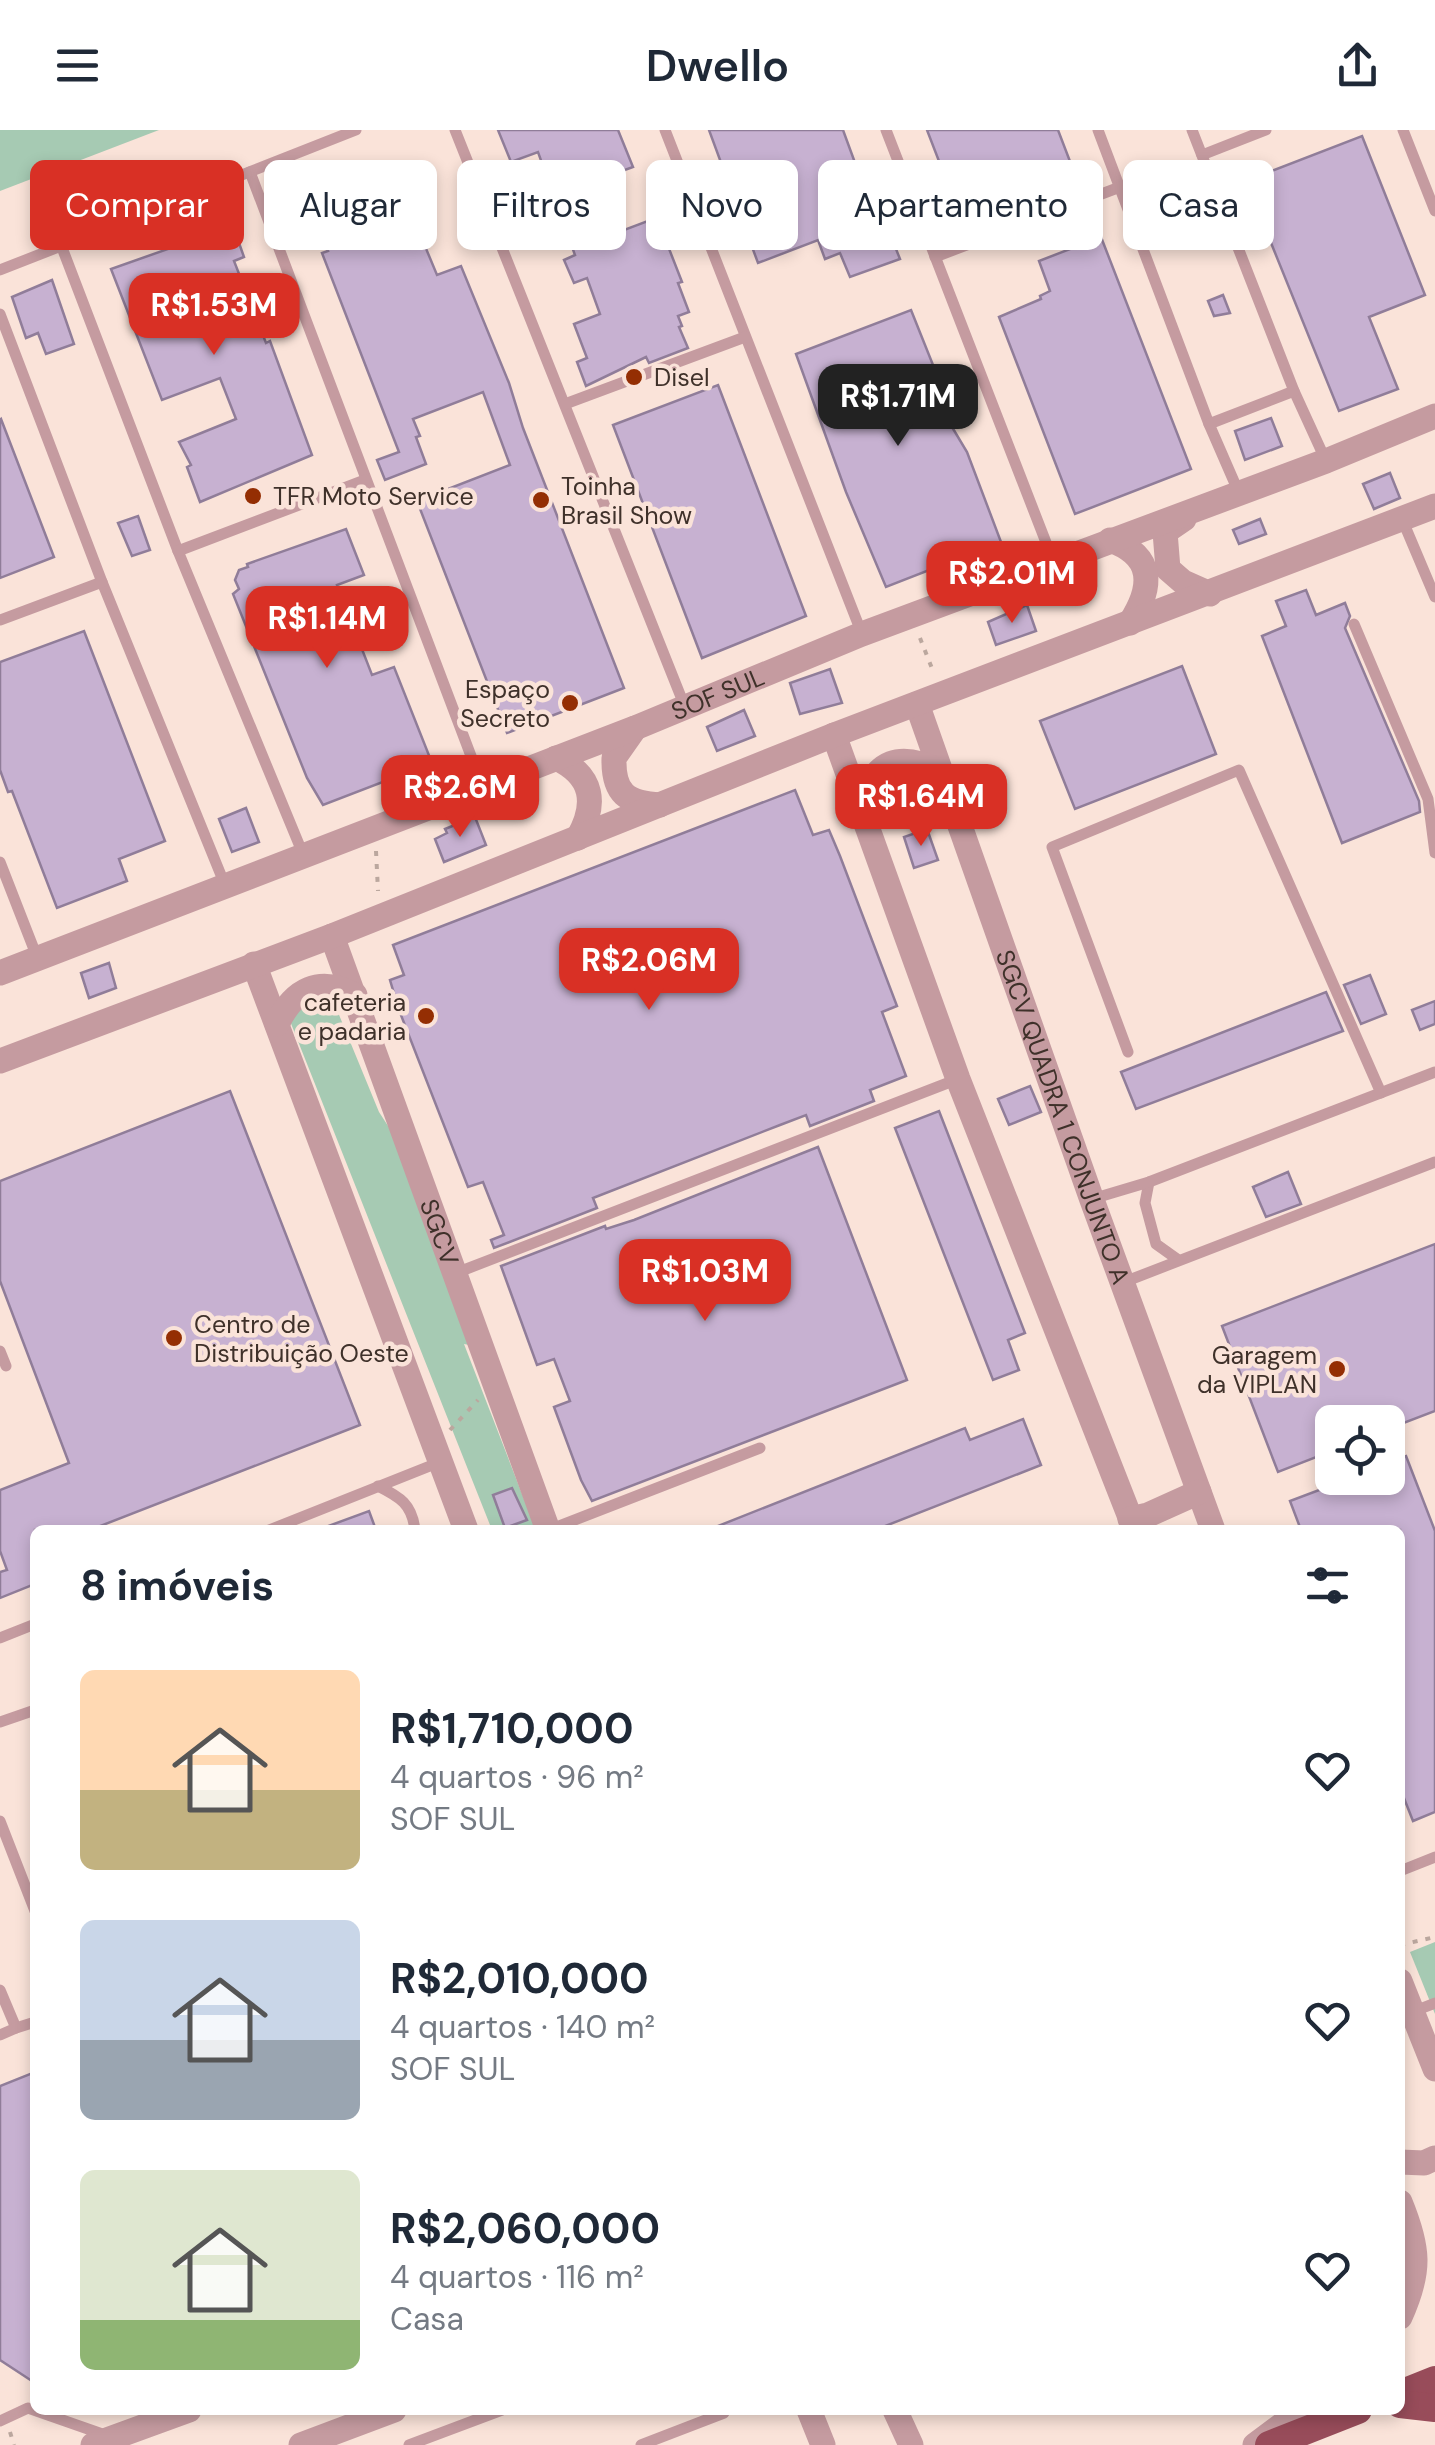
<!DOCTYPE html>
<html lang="pt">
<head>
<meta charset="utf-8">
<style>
  :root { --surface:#fff; --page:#f6f6f7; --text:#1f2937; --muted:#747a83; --accent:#d93025 }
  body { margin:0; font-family:"DM Sans",sans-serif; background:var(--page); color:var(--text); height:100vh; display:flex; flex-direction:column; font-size:38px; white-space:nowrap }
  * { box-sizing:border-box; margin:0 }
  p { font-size:32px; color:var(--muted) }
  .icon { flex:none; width:55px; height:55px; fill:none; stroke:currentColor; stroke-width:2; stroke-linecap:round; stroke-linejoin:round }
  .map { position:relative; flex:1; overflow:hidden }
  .details { position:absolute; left:30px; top:1395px; width:1375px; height:890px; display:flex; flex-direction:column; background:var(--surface); border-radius:15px; box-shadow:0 5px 15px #0003 }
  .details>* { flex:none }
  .top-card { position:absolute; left:30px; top:30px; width:1375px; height:90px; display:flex; gap:20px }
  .fabs { position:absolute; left:1315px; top:1275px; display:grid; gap:20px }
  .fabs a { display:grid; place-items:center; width:90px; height:90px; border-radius:15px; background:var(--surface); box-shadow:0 5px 15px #0003; font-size:50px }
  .price { position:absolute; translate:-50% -85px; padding:0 22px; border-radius:20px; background:var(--accent); color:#fff; font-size:32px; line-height:65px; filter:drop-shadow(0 2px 5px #0008) }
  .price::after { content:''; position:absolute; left:50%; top:60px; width:30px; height:22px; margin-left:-15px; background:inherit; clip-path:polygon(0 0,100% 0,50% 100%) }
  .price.selected { background:#222; color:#fff }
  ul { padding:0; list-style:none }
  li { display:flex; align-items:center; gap:30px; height:250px; padding:0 50px }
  li span { display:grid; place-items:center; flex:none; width:280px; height:200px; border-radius:15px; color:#555 }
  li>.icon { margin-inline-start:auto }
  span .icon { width:120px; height:120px; fill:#fffc; stroke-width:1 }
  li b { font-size:42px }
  h2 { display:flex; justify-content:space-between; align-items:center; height:120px; padding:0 50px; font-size:42px }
  .tag { padding:0 35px; border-radius:15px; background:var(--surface); box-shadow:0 5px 15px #0003; font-size:35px; line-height:90px }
  .tag.selected { background:var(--accent); color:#fff }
  header { display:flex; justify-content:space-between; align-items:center; height:130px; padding:0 50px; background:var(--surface); font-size:45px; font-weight:600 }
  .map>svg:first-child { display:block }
  .green { fill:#a6cab3 }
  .building { fill:#c7b1d1; stroke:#907d99; stroke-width:2.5 }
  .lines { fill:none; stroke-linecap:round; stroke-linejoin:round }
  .path { stroke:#bba79e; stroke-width:4; stroke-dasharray:5 8; stroke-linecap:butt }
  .service { stroke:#c59ba0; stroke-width:11 }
  .tertiary { stroke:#c59ba0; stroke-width:25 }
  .trunk { stroke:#984c5a; stroke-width:28 }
  .poi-dot { fill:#942e03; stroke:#fae3d9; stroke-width:4 }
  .labels { text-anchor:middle; stroke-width:9; stroke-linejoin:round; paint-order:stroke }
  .poi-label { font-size:25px; fill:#3f312a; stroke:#fae3d9; text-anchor:start }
  .street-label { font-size:25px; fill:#3f312a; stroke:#fae3d9 }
</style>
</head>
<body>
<header><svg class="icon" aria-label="menu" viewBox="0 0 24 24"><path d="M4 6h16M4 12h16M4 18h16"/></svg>Dwello<svg class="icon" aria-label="share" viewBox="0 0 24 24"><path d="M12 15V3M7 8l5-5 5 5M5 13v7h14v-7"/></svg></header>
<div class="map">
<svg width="1435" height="2315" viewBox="0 0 1435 2315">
  <rect width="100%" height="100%" fill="#fae3d9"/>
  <g class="green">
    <polygon points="0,0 159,0 0,61"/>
    <polygon points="303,869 329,869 335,875 379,982 403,1019 480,1217 464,1214 536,1400 492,1400 290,891"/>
    <polygon points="1435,1812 1435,1884 1410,1822"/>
  </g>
  <g class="building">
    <polygon points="498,0 618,0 633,37 597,50 619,102 653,89 655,94 659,93 682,152 678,153 689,182 678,186 682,196 679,197 688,218 649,233 646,227 586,256 577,232 587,228 574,194 600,184 587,148 574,153 564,130 575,125 538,22 511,32"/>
    <polygon points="709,0 843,0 884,112 892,109 900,129 850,147 840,123 825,129 818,110 758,133"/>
    <polygon points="927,0 1058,0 1071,34 957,78"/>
    <polygon points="1362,6 1425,165 1369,187 1398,259 1339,281 1246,51"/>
    <polygon points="357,42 372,81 405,68 437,145 461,136 509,253 523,298 624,558 507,603 417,371 510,335 483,262 413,289 420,306 416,307 426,334 385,350 377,330 399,322 322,123 328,121 304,62"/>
    <polygon points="233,96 244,127 234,131 266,213 270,211 312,325 200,372 187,337 191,335 179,312 236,289 220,248 162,270 111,139"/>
    <polygon points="1101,107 1191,339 1075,384 999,187 1041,169 1040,166 1050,161 1039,131"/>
    <polygon points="52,150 74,214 46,224 38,203 26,208 12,167"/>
    <polygon points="1223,165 1230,183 1214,186 1208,171"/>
    <polygon points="911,180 957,295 952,297 967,322 1001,412 886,457 846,362 796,224"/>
    <polygon points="718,255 806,486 702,528 613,295"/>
    <polygon points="1271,288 1282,316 1245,330 1235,301"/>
    <polygon points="1,289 54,427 0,448 0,290"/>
    <polygon points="1390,343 1400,368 1374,379 1363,354"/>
    <polygon points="138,386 150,420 132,426 118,393"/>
    <polygon points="1260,389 1266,404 1239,414 1233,400"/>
    <polygon points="346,399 364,445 337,455 372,545 394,537 432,633 323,675 307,648 233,464 239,459 235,450 239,440 248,437 247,434"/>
    <polygon points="1306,460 1316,485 1345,473 1350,486 1345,498 1419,671 1420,682 1342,713 1262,506 1286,496 1276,471"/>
    <polygon points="1027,475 1036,501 996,515 988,492"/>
    <polygon points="84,501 165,711 119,729 127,751 57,778 12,661 8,662 0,640 0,532"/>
    <polygon points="1182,536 1216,624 1075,679 1040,591"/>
    <polygon points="830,539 842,573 800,584 790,553"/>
    <polygon points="744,580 755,606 717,621 707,597"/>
    <polygon points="795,660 813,705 829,700 840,726 897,876 882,882 906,946 870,960 874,971 810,996 806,985 780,995 593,1068 597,1078 494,1118 491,1110 504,1105 483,1052 468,1057 399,880 390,850 404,845 393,815"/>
    <polygon points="246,678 259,712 232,722 219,689"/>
    <polygon points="475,687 486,715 444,732 435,709 447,703 445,699"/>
    <polygon points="927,699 938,730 914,738 904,707"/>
    <polygon points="109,833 116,858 89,868 81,843"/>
    <polygon points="1370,845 1386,884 1361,894 1344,855"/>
    <polygon points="1326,862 1343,901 1136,979 1121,942"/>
    <polygon points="1435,871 1435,894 1420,900 1412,880"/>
    <polygon points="1030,956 1041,982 1009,995 998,969"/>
    <polygon points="230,961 360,1295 90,1400 35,1400 35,1454 0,1468 0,1442 7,1440 0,1421 0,1360 69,1333 0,1151 0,1051"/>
    <polygon points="939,981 1025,1203 1008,1210 1019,1240 993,1250 895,998"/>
    <polygon points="818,1017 907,1250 592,1371 581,1350 554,1277 570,1271 554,1229 537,1235 501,1136 605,1096 606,1099 634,1090"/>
    <polygon points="1288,1042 1301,1074 1266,1087 1253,1057"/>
    <polygon points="1435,1114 1435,1281 1388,1299 1388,1292 1332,1292 1332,1321 1278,1342 1222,1196"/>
    <polygon points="1023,1289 1041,1335 875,1400 708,1400 965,1298 970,1310"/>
    <polygon points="1406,1326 1435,1401 1435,1682 1413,1691 1400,1658 1400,1400 1301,1400 1290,1371 1351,1348 1388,1348 1388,1333"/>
    <polygon points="512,1358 527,1390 505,1398 493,1365"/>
    <polygon points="369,1381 376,1400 324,1400 323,1398"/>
    <polygon points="35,1942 35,2253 0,2230 0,1956"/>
  </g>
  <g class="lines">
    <g class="path">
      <polyline points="1137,63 1194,44"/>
      <polyline points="920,508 933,541"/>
      <polyline points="376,721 378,761"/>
      <polyline points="450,1300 478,1270"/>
      <polyline points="1400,1815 1435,1807"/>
      <polyline points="10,2302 14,2315"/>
    </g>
    <g class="service">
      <polyline points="455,0 685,577"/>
      <polyline points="665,0 862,504"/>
      <polyline points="886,0 1054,433"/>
      <polyline points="1098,0 1209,294 1239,363"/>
      <polyline points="1192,0 1294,261 1326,331"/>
      <polyline points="1403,0 1435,81"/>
      <polyline points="1202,25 1266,0"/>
      <polyline points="250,42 482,655"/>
      <polyline points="61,115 178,421 303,724"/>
      <polyline points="935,127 1120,57"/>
      <polyline points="0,140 356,0"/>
      <polyline points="0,184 102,452 225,755"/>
      <polyline points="565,274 745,207"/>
      <polyline points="1209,294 1294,261"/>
      <polyline points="1402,389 1435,467"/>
      <polyline points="178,421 365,350"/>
      <polyline points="0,490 102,452"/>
      <polyline points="1354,494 1428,669 1435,723"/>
      <polyline points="0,732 37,827"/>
      <polyline points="1128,922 1052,717 1239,640 1381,963"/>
      <polyline points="1149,1052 1145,1073 1156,1114 1177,1129"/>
      <polyline points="1092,1069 1149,1052 1435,942"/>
      <polyline points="456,1143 958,949"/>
      <polyline points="1124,1152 1435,1032"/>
      <polyline points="0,1221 6,1236"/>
      <path d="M 378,1356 C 400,1367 412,1374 415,1400"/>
      <polyline points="269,1400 440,1332"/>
      <polyline points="549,1400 760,1318"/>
      <polyline points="0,1508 35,1494"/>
      <polyline points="0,1592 35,1580"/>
      <polyline points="0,1691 35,1781"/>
      <polyline points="1400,1741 1435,1727"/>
      <polyline points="0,1860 16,1898 35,1892"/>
      <polyline points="1412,1882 1435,1873"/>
      <polyline points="0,1905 16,1898"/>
      <polyline points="0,2291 28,2278 108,2306"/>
      <polyline points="409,2315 502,2280"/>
      <polyline points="641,2315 724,2283 723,2280"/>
    </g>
    <g class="tertiary">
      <polyline points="1184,389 1165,402 1168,439 1183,452 1210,464"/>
      <path d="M 1110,410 C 1155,426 1153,457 1130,493"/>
      <path id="s1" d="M 917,574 L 1092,1070 L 1213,1400"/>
      <path d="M 635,598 L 614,628 C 613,664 627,673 660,675"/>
      <polyline points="834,605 958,949 1135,1400"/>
      <path d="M 556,628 C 594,646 597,674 578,708"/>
      <path d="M 859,673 C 877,630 899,621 941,642"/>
      <path id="s2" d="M 332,806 L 548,1400"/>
      <polyline points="254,834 466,1400"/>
      <path id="s3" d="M 0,843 L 635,598 L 862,504 L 1326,331 L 1435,286"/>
      <path d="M 277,894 C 294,859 319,846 355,865"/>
      <polyline points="0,931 332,806 834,605 1435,376"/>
      <polyline points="1130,1389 1148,1385 1199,1362"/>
      <polyline points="1400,1851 1435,1939"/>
      <polyline points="1400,2032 1424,2033 1435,2028"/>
      <path d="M 1400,2072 C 1419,2118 1421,2141 1400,2187"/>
      <polyline points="809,2280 823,2315"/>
      <polyline points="895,2280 911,2315"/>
      <polyline points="93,2315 189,2280"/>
      <polyline points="301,2315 394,2280"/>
      <polyline points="1255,2315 1302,2280"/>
    </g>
    <g class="trunk">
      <polyline points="1400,2264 1435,2250"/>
      <polyline points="1400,2274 1435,2278"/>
      <polyline points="1269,2315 1358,2280"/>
    </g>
  </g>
  <g class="poi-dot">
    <circle cx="634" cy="247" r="10"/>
    <circle cx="253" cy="366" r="10"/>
    <circle cx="541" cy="370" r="10"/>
    <circle cx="570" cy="573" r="10"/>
    <circle cx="426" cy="886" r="10"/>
    <circle cx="174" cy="1208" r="10"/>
    <circle cx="1337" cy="1239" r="10"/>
  </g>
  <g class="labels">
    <g class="poi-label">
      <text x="654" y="256">Disel</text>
      <text x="561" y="365">Toinha<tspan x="561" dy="29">Brasil Show</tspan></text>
      <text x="273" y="375">TFR Moto Service</text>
      <text x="550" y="568" text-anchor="end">Espaço<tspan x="550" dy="29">Secreto</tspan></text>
      <text x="406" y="881" text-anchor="end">cafeteria<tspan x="406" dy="29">e padaria</tspan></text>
      <text x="194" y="1203">Centro de<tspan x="194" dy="29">Distribuição Oeste</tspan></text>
      <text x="1317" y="1234" text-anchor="end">Garagem<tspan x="1317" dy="29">da VIPLAN</tspan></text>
    </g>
    <g class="street-label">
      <text dy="9" stroke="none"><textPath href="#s3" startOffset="770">SOF SUL</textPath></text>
      <text dy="9" stroke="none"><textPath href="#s1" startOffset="438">SGCV QUADRA 1 CONJUNTO A</textPath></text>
      <text dy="9" stroke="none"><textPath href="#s2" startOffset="315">SGCV</textPath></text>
    </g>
  </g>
</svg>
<div class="fabs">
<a><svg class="icon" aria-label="locate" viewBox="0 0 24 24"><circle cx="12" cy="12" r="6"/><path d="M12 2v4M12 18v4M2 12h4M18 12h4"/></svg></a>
</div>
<b class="price" style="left:214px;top:228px">R$1.53M</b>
<b class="price selected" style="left:898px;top:319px">R$1.71M</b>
<b class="price" style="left:1012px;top:496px">R$2.01M</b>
<b class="price" style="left:327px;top:541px">R$1.14M</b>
<b class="price" style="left:460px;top:710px">R$2.6M</b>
<b class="price" style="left:921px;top:719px">R$1.64M</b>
<b class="price" style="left:649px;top:883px">R$2.06M</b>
<b class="price" style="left:705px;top:1194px">R$1.03M</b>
<div class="top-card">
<a class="tag selected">Comprar</a>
<a class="tag">Alugar</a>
<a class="tag">Filtros</a>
<a class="tag">Novo</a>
<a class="tag">Apartamento</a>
<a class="tag">Casa</a>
</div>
<section class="details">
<h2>8 imóveis<svg class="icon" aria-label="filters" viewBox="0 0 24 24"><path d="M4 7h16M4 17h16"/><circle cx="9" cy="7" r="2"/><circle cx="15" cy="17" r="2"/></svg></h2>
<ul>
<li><span style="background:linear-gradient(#ffd9b3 60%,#c2b280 0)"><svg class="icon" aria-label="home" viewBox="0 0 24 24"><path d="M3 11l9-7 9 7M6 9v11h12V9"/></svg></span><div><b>R$1,710,000</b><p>4 quartos · 96 m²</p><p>SOF SUL</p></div><svg class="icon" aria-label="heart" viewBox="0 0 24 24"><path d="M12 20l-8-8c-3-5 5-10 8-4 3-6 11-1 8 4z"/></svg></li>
<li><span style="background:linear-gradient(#c9d6e8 60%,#9aa5b1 0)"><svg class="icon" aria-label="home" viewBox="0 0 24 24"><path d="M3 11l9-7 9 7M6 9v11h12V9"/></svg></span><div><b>R$2,010,000</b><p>4 quartos · 140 m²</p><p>SOF SUL</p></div><svg class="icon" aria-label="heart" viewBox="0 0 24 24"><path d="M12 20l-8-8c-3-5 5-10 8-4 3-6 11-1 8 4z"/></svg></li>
<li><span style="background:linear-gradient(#dfe7d0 75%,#8fb573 0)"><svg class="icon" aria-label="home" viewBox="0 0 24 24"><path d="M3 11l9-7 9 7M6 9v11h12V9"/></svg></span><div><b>R$2,060,000</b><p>4 quartos · 116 m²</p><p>Casa</p></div><svg class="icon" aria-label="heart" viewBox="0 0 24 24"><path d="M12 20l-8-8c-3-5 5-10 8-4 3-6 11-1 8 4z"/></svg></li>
</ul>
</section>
</div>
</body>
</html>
